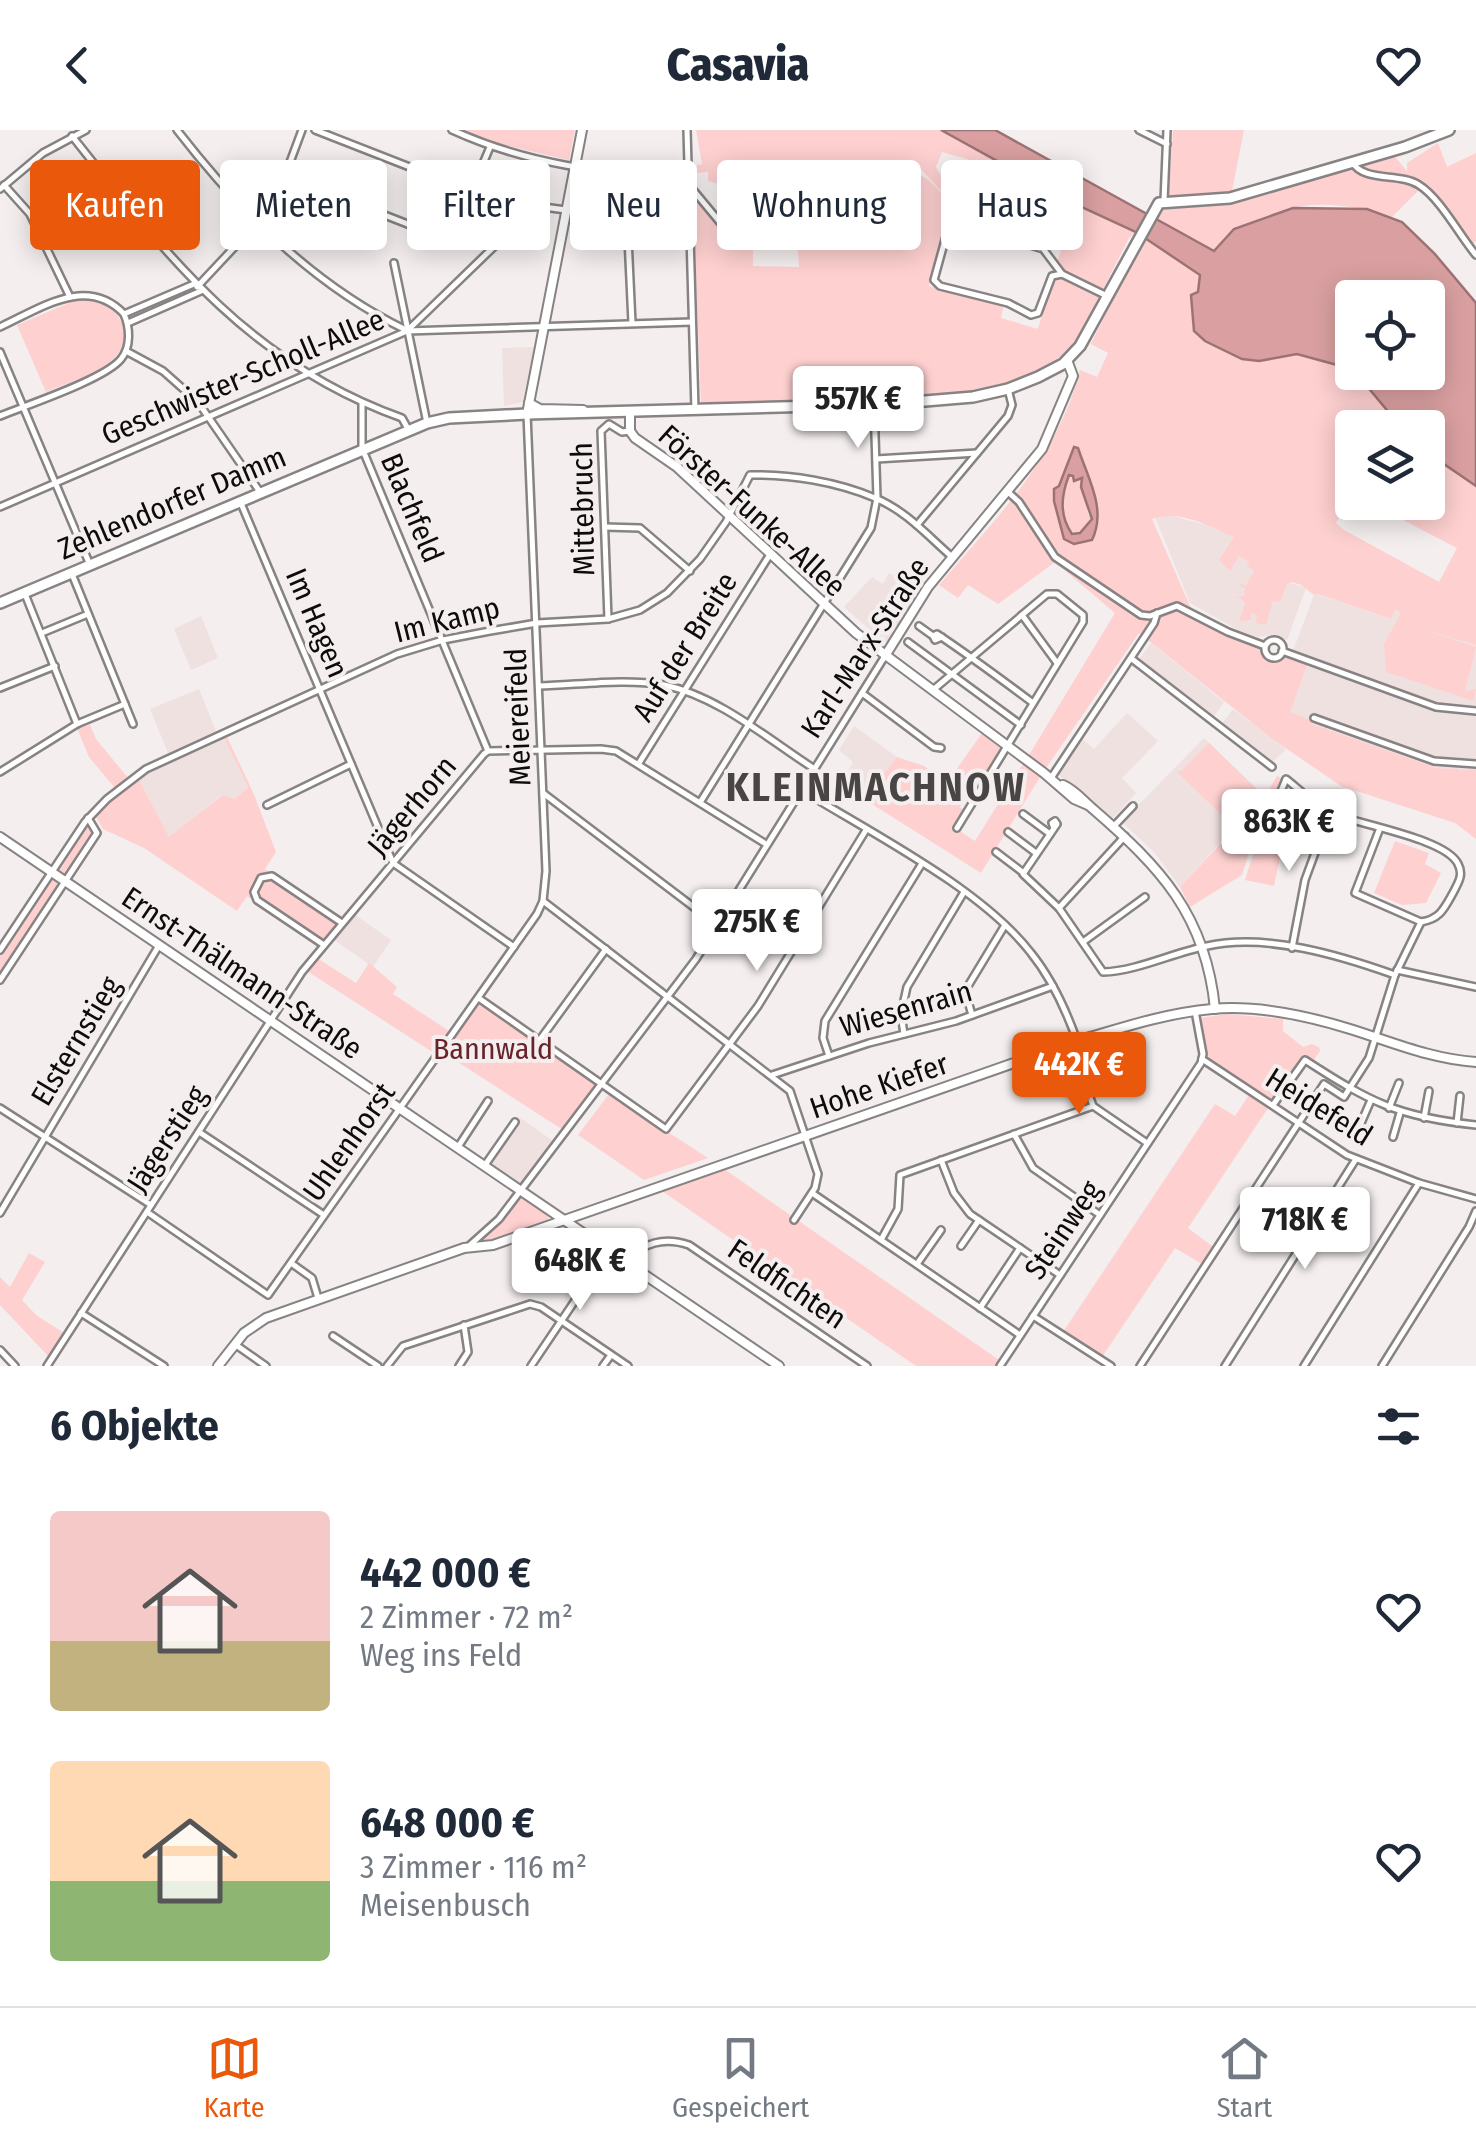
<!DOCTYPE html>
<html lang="de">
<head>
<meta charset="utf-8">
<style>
  :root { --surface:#fff; --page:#f2f2f3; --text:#1f2937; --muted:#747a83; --line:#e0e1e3; --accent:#ea580c }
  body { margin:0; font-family:"Fira Sans Condensed",sans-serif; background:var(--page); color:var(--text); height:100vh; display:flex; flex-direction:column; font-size:38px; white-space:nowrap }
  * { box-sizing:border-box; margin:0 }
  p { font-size:32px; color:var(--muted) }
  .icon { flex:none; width:55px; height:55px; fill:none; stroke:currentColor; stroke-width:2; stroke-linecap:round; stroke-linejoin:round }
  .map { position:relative; height:1236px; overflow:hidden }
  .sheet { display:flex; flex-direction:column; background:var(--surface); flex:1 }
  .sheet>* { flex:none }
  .banner { position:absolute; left:30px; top:30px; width:1418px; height:90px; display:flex; gap:20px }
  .buttons { position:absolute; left:1335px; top:150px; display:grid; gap:20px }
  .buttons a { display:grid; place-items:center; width:110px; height:110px; border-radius:10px; background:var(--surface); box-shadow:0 5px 25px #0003; font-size:50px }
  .price { position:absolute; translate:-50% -85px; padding:0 22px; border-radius:10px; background:#fff; color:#222; font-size:32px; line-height:65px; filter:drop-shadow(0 2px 5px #0008) }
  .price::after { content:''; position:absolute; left:50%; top:60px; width:30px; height:22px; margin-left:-15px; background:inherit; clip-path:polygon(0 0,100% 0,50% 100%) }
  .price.active { background:var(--accent); color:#fff }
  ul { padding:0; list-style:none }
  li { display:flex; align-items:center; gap:30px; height:250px; padding:0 50px }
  li span { display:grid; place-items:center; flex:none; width:280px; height:200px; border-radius:10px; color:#555 }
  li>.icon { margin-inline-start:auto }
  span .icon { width:120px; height:120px; fill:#fffc; stroke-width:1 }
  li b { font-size:42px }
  h2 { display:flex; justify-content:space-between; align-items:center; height:120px; padding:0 50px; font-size:42px }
  .tag { padding:0 35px; border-radius:10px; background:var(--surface); box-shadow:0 5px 25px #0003; font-size:35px; line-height:90px }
  .tag.active { background:var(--accent); color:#fff }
  header { display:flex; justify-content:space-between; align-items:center; height:130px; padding:0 50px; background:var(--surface); font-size:45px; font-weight:800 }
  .menu { display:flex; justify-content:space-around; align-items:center; height:140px; border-top:2px solid var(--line); background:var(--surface); font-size:28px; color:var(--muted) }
  .menu a { display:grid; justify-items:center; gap:5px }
  .menu .active { color:var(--accent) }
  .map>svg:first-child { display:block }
  .built { fill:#f0e1e1 }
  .green { fill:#fed0d0; fill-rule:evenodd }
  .water { fill:#daa0a1; stroke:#9c7374; stroke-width:2.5; fill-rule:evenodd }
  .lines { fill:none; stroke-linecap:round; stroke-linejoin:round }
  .minor-casing { stroke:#888383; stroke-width:10 }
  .tertiary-casing { stroke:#888383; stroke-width:12 }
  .secondary-casing { stroke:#888383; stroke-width:14 }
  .minor { stroke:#fff; stroke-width:5 }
  .tertiary { stroke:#fff; stroke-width:8 }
  .secondary { stroke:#fff; stroke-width:9 }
  .labels { text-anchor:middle; stroke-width:8; stroke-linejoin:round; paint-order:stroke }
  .street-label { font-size:30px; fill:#0d0b0b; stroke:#f4eeee }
  .park-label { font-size:30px; fill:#69242b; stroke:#f4eeee }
  .district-label { font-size:40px; font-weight:bold; letter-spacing:2.5px; fill:#4a4545; stroke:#f4eeee }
</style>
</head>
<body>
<header><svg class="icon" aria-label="back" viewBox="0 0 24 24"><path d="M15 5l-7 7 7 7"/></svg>Casavia<svg class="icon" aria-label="heart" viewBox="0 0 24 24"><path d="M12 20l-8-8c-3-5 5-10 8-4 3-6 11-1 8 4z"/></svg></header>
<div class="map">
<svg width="1476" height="1236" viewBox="0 0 1476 1236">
  <rect width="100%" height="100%" fill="#f4eeee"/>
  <g class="built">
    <polygon points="534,217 523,272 504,276 502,218"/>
    <polygon points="1165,384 1210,396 1235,407 1234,412 1291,433 1287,452 1306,458 1287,510 1271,505 1258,507 1240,501 1190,473 1155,387"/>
    <polygon points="889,443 920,462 888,512 884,512 844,477 872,447 883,454"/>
    <polygon points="1317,464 1390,489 1394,480 1476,510 1476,640 1437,638 1312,594 1289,582 1309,533 1368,554 1369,548 1293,521 1314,465"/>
    <polygon points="201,486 218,528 191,540 174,499"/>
    <polygon points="1151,513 1224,572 1214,586 1209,587 1138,531"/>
    <polygon points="199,559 216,601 222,604 248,657 235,669 222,665 169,708 135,642 168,623 150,579"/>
    <polygon points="1233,579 1286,619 1272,633 1220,596"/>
    <polygon points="1127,583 1158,611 1122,648 1136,663 1113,688 1057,644 1081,608 1094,619"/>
    <polygon points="854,596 897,627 864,669 840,654 853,632 839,620"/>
    <polygon points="1204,608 1263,665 1180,757 1155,723 1122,692"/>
    <polygon points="354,784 391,810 373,837 333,809"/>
    <polygon points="519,987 553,1011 523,1052 518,1053 487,1032"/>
  </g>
  <g class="green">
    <polygon points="459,0 575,0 569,30 479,9"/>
    <path d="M 696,0 L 941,0 L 1077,75 L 1136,102 L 1129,108 L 1075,214 C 1019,269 928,266 855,269 C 804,271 752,273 701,274 L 693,67 L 697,66 C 714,90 722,107 753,108 L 753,136 L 799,137 L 796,90 L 784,89 L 784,97 L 754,99 L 753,103 L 733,101 L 722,93 L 738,67 L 727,62 L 729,57 L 708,51 L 708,42 L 697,43 L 697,35 L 702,34 ZM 942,22 L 967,29 L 1070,88 L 1038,199 L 1001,188 L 1004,174 L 929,156 L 952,78 C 934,52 922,38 889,39 L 878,59 L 880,43 L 886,37 L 920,38 L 953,74 L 955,70 L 936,37 Z"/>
    <path d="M 1173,0 L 1244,0 L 1231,66 L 1390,21 L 1407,41 L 1407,33 L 1438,13 L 1447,37 L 1476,23 L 1476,111 L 1469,117 L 1422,57 L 1392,87 C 1361,77 1321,70 1289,79 C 1276,83 1264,90 1252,94 C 1235,99 1224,107 1214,122 L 1152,89 L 1168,70 Z"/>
    <path d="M 1143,107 L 1201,145 L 1198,163 L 1238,226 L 1259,231 L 1297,224 L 1352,239 L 1401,297 L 1352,298 L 1352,366 L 1336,393 L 1344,400 L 1439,452 L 1457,418 L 1399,388 L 1407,373 L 1428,372 L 1428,323 L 1476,356 L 1476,515 L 1416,497 L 1476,517 L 1465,561 L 1476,559 L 1474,571 L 1386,542 L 1384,514 L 1400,485 L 1400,482 L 1395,480 L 1391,489 L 1318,464 L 1314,465 C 1307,459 1297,450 1287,453 L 1281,471 L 1270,472 L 1272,474 L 1266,495 L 1256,493 L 1257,485 L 1254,483 L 1250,485 L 1252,490 L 1239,491 L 1245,474 L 1241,468 L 1234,467 L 1244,466 L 1245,458 L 1239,455 L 1240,453 L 1246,456 L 1254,440 L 1247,436 L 1249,432 L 1239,426 L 1230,441 L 1219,430 L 1234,407 C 1209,396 1179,379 1152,389 L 1193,483 L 1265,516 L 1271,527 L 1277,527 L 1282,521 L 1309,531 L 1290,582 L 1313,591 L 1312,594 L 1437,638 L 1476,640 L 1476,709 L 1455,693 L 1341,656 L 1271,608 L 1139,503 L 1046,638 L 1029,625 L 1115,483 L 1055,432 L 998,474 L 968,455 L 958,468 L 939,455 C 997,387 1057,329 1080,240 L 1097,247 L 1108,223 L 1091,214 ZM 1071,322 L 1099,376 L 1085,410 L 1074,414 L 1057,384 L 1054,359 L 1059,356 Z"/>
    <path d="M 93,169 C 106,174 117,180 122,194 C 136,236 73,250 46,262 L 17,195 L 76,170 Z"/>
    <path d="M 1069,345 L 1082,348 L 1088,384 L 1092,389 L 1080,403 L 1071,404 C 1059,385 1061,366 1069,345 Z"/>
    <polygon points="90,595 96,609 128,648 115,658 89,627 77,598"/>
    <polygon points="225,603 253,662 276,722 265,739 341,790 320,815 247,766 237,781 144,718 103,699 95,685 138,648 169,707 223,665 235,669 248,657 222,604"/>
    <polygon points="982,603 1003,620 972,670 965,669 960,677 965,681 955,698 975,711 1023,634 1040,647 981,743 864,669 897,627 924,636 947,653"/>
    <polygon points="1209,613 1263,665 1235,694 1231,694 1176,641 1181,641"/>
    <polygon points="1277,646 1284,649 1280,650 1261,695 1258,695 1242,745 1190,777 1180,757 1266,665"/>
    <polygon points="88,688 97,700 0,850 0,820"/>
    <polygon points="1259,706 1282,718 1274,756 1245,750"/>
    <polygon points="1395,711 1429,723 1425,734 1441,743 1426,773 1402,775 1374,763"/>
    <polygon points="317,828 356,853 369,833 397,857 393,864 449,901 434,923 307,841"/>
    <polygon points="480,873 596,954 563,1000 444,923"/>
    <polygon points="1228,884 1283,889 1283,901 1303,917 1312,914 1319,917 1320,921 1314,930 1303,924 1273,972 1209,929 1200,888"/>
    <polygon points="609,964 708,1028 644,1050 578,1005"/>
    <polygon points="1249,965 1268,978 1188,1098 1212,1116 1202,1134 1175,1118 1102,1227 1063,1202 1215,974 1235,986"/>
    <polygon points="724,1039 999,1230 996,1236 916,1236 662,1061"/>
    <polygon points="522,1066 547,1084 549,1091 492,1112 473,1115 493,1101"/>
    <polygon points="29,1123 45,1132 22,1170 36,1185 64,1203 49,1227 0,1175 0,1147 10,1157"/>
  </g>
  <g class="water">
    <polygon points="941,0 995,0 1214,121 1234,99 1293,78 1367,79 1402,92 1434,123 1476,173 1476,356 1428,323 1428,298 1401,297 1356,243 1428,242 1428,168 1352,168 1352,239 1297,224 1259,231 1242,229 1205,211 1194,201 1191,165 1198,162 1200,145 1136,102 1077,75"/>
    <path d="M 1074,317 L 1078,318 C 1088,349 1107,379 1092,410 L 1074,414 L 1064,409 L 1054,371 L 1054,359 L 1059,356 ZM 1069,345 L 1073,346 L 1074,351 L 1082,348 L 1081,357 L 1092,389 L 1080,403 L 1072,404 C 1059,385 1061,366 1069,345 Z"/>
  </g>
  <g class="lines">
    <g class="minor-casing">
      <g id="minor">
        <path d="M 177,0 C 239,80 313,155 406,200"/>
        <polyline points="302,0 286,43 290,48 428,102 464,79 490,17"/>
        <polyline points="315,0 471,61"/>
        <path d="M 452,0 C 524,33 608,46 687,46"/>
        <polyline points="687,0 695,280"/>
        <polyline points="1139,0 1167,14"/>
        <path d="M 72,6 C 168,127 250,234 402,288 L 408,299"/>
        <path d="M 1352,32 C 1365,53 1399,42 1419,55 C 1440,68 1460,106 1476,125"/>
        <polyline points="4,55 30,84 70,167"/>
        <polyline points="689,55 728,102 798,106"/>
        <polyline points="0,59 43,23 86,0"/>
        <polyline points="1164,71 1167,0"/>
        <polyline points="627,87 632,193"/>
        <polyline points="464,92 490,118"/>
        <polyline points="1032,104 1062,144 1107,166"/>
        <polyline points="1040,118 998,105 985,90 958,79 953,81 934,150 940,156 1008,173 1031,185 1038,183 1052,146 1062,144"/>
        <polyline points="394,133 427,293"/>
        <polyline points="197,157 257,93"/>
        <polyline points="124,184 194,154"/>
        <polyline points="128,193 201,161"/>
        <path d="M 0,197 C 41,178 87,145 124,184 C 130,198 131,217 121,229 C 105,249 27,275 0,286"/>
        <polyline points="409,199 536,76 566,80"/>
        <polyline points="126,221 163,241 198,272 260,362"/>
        <polyline points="0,222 90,435"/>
        <polyline points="362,273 362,318 488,621"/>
        <polyline points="876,329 977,323"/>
        <polyline points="1008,362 1019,372 1055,427 1141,485 1150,486 1177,476 1228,502 1265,516"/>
        <polyline points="240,371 393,733 514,817"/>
        <polyline points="0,377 407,201 692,192"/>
        <polyline points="917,395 1008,286 1012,275 1008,259"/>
        <polyline points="605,397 640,398 690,441"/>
        <polyline points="72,444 133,594"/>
        <polyline points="25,464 77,594"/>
        <polyline points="1022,485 1057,533"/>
        <polyline points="608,489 601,301 609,294 622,302 630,301"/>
        <polyline points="919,496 933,506"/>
        <polyline points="42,503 88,484"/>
        <path d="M 942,507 L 935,510 L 933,506 L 937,504 C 970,526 1001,549 1033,573"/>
        <circle cx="1274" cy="519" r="9"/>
        <polyline points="908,512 1021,595"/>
        <polyline points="1282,521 1436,577 1476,581"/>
        <polyline points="1132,529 1272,637"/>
        <path d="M 539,556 C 579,555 624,548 664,555 C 718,566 768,609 813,638"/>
        <polyline points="0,558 55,536"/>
        <polyline points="933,560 1047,464 1057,464 1083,485 1083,492 957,698"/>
        <polyline points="862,563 934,617 941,618"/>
        <polyline points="1314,588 1434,631 1476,634"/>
        <polyline points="639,633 769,426"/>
        <polyline points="0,642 77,594 125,574"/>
        <polyline points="1051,648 1154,493 1157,483"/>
        <path d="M 800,659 C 871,703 981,758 1031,823 C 1052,849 1066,880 1077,911"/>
        <polyline points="543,663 716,794"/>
        <polyline points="701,671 871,398 877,368 874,274"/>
        <polyline points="267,675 351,634"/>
        <polyline points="1023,684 1050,704"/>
        <polyline points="1114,696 1133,676"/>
        <polyline points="1054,698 1052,693 1055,691 1057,694 1023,744 1059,778"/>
        <polyline points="1380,698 1355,763 1421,792"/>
        <polyline points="1008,702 1036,723"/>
        <path d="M 1260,702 L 1265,700 L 1286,649 C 1300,660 1314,674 1330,682 C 1357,695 1446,708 1458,734 C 1464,745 1458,753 1453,763 C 1444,779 1440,789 1421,792"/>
        <path d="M 1125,706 L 1059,778 L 1103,842 C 1137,841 1172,823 1207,816 C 1266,803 1339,825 1395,845"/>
        <polyline points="996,722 1021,741"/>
        <polyline points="543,771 790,961 818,1044 815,1058 794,1090"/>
        <polyline points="1083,812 1145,767"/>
        <polyline points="324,815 257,770 254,762 261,748 272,746 342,793"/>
        <polyline points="1292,818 1305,750 1330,682"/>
        <path d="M 0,820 L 85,692 L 107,669 L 146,639 L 397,524 L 443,510 L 490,501 L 537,493 L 608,489 L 640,480 L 667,463 L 700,429 L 726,392 L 750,345 C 790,344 838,352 875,368 C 905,380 928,406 951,426"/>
        <polyline points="1397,840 1476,857"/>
        <polyline points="0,850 97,703 88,688"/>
        <polyline points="480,869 666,999 758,876 866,700"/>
        <polyline points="972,885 965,861 1005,795"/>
        <polyline points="904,904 901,884 907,857 964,762"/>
        <polyline points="539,911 606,819"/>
        <polyline points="1071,913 1093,976 1147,1013"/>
        <polyline points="829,926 823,908 825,891 921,735"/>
        <polyline points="1202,929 1347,1025 1419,1053 1476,1069"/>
        <polyline points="772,945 869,913 956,891 1053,856"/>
        <path d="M 1273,975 L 1305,930 C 1370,972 1398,987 1476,995"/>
        <polyline points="0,978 151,1075"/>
        <polyline points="1389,978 1399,953"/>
        <polyline points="1424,988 1429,961"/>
        <polyline points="1361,993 1371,970"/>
        <polyline points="1457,993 1460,966"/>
        <polyline points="199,1002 324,1085"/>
        <polyline points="1014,1004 1033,1038 1100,1085"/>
        <polyline points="1393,1007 1400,983"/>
        <polyline points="458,1017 488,971"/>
        <polyline points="941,1030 954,1063 970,1084 1060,1145"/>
        <polyline points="485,1035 515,992"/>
        <polyline points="812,1063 1020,1205"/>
        <polyline points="147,1082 268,1165 537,784 543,771 546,741 527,284"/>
        <polyline points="0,1083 158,817"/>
        <polyline points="881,1110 898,1079 900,1045 1093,976"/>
        <polyline points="470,1115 499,1089 696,829 885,526"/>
        <polyline points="961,1116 979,1090"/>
        <path d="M 626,1132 C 642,1112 665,1107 689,1115 L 867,1236"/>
        <polyline points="291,1133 312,1148 318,1168"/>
        <polyline points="917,1134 941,1100"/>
        <polyline points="980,1178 1020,1118"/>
        <polyline points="81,1183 164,1236"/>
        <polyline points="1033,1186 1111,1236"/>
        <polyline points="333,1206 378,1236"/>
        <polyline points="236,1215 266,1236"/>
        <polyline points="0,1220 15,1236"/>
        <polyline points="47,1236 302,842 484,624 488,621 601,619 616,621 766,714"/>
        <polyline points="387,1236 403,1216 530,1174 541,1177 628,1236"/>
        <polyline points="459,1236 468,1222 464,1195"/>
        <polyline points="531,1236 609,1120"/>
        <polyline points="603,1236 611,1225"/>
        <polyline points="1000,1236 1201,933 1203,924 1195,881"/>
        <polyline points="1140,1236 1324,954 1344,967 1369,928 1395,845 1421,792"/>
        <polyline points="1225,1236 1356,1029"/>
        <polyline points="1304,1236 1419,1053"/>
        <polyline points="1382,1236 1469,1097 1476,1081"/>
      </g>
    </g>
    <g class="tertiary-casing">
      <g id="tertiary">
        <polyline points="529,273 540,279 583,280"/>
        <polyline points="630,281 630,301 635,308 677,337 856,503 1044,643 1074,669 1088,675"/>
        <polyline points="527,284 582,0"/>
        <polyline points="885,526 928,457 1042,319 1073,246 1067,230"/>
        <path d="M 1063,655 C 1076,661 1082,670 1093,679 C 1160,737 1206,785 1215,879"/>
        <polyline points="0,707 779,1236"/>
        <path d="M 218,1236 L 244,1203 L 266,1188 L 464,1118 L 493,1115 L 1077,911 C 1121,898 1166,883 1212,879 C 1256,875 1308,886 1350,899 C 1392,912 1431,929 1476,932"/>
      </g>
    </g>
    <g class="secondary-casing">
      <polyline id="secondary" points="0,473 427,293 449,288 527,284 889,274 973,267 1008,259 1038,247 1063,234 1080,216 1159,73 1230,68 1405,17 1449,0"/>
    </g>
    <use href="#minor" class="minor"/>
    <use href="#tertiary" class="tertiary"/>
    <use href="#secondary" class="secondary"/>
  </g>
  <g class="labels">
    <g class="street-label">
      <text transform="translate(243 247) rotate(-23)" y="10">Geschwister-Scholl-Allee</text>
      <text transform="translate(172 373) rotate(-23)" y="10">Zehlendorfer Damm</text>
      <text transform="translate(412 378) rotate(67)" y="10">Blachfeld</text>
      <text transform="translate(583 379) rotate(-91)" y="10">Mittebruch</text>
      <text transform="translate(752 381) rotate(42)" y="10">Förster-Funke-Allee</text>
      <text transform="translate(447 490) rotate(-14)" y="10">Im Kamp</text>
      <text transform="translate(317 493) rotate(67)" y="10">Im Hagen</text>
      <text transform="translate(685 517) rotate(-58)" y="10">Auf der Breite</text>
      <text transform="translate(865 518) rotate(-57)" y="10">Karl-Marx-Straße</text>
      <text transform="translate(518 587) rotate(-92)" y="10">Meiereifeld</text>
      <text transform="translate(412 676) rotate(-50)" y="10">Jägerhorn</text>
      <text transform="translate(242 843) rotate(34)" y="10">Ernst-Thälmann-Straße</text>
      <text transform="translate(906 879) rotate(-16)" y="10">Wiesenrain</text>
      <text transform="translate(76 911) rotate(-59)" y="10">Elsternstieg</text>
      <text transform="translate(879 956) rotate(-19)" y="10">Hohe Kiefer</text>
      <text transform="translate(1319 977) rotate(32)" y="10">Heidefeld</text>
      <text transform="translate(167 1009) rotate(-57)" y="10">Jägerstieg</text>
      <text transform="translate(349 1012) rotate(-55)" y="10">Uhlenhorst</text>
      <text transform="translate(1063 1100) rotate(-56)" y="10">Steinweg</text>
      <text transform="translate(787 1154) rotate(34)" y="10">Feldfichten</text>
    </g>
    <g class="park-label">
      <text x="493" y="929">Bannwald</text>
    </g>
    <g class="district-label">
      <text x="876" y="671">KLEINMACHNOW</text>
    </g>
  </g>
</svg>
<div class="buttons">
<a><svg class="icon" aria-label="locate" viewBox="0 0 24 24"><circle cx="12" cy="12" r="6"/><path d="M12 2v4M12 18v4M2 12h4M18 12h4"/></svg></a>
<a><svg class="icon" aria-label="layers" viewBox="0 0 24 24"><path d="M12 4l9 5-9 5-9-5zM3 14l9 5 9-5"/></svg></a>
</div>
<b class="price" style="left:858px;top:321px">557K €</b>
<b class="price" style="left:1289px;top:744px">863K €</b>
<b class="price" style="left:757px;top:844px">275K €</b>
<b class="price active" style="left:1079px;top:987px">442K €</b>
<b class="price" style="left:1305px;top:1142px">718K €</b>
<b class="price" style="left:580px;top:1183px">648K €</b>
<div class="banner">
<a class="tag active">Kaufen</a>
<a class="tag">Mieten</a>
<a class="tag">Filter</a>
<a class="tag">Neu</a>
<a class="tag">Wohnung</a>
<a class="tag">Haus</a>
</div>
</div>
<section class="sheet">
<h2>6 Objekte<svg class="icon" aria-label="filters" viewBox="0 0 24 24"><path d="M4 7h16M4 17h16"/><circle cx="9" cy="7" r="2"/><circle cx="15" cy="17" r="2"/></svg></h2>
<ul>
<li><span style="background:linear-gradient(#f6c9c9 65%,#c2b280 0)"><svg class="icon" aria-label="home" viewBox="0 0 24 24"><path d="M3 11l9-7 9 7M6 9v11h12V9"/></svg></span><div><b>442 000 €</b><p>2 Zimmer · 72 m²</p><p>Weg ins Feld</p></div><svg class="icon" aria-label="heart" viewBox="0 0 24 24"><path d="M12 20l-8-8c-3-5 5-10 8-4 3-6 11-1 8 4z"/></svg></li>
<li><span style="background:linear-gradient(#ffd9b3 60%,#8fb573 0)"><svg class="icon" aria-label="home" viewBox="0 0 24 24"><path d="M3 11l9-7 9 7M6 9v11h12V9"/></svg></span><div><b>648 000 €</b><p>3 Zimmer · 116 m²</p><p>Meisenbusch</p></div><svg class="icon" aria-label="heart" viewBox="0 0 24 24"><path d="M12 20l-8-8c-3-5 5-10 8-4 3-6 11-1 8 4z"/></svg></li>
</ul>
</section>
<nav class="menu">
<a class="active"><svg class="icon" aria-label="map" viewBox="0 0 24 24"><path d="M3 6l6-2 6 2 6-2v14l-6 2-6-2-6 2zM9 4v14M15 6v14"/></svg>Karte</a>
<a><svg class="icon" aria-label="saved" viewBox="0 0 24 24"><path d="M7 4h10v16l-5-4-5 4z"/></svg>Gespeichert</a>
<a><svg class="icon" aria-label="home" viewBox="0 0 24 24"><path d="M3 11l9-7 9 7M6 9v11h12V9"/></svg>Start</a>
</nav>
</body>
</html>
